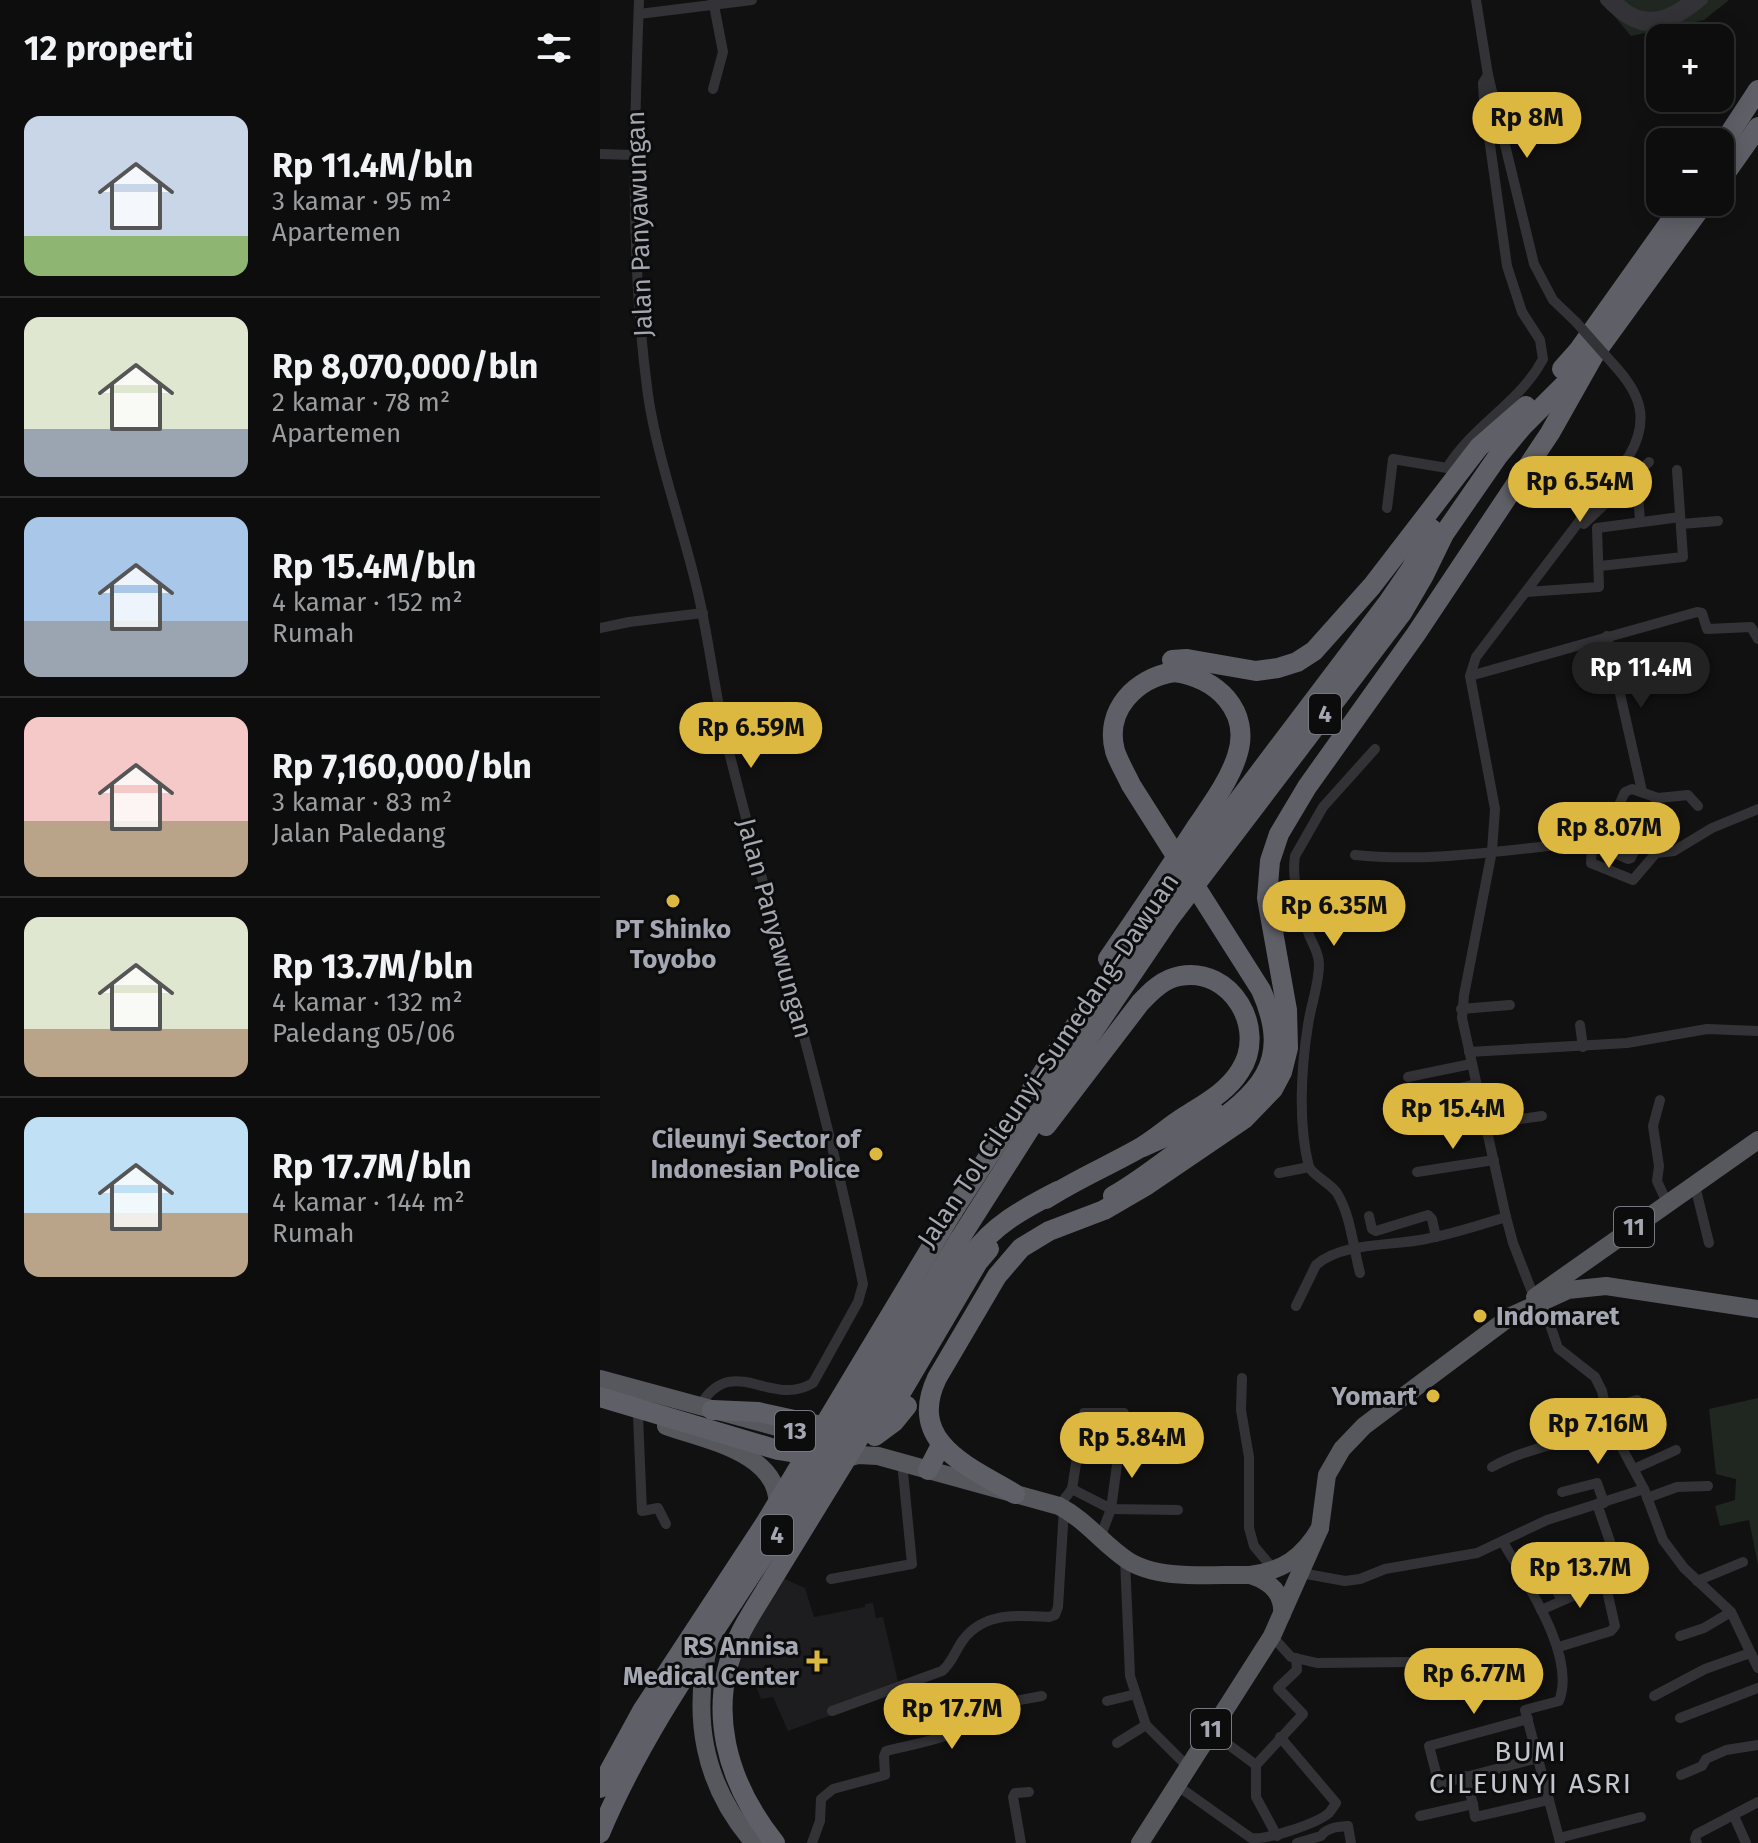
<!DOCTYPE html>
<html lang="id">
<head>
<meta charset="utf-8">
<style>
  :root { --surface:#0d0d0e; --page:#161617; --text:#f1f3f6; --muted:#9a9c9e; --line:#2d2d2e; --accent:#dcb840 }
  body { margin:0; font-family:"Fira Sans",sans-serif; background:var(--page); color:var(--text); height:100vh; display:flex; flex-direction:column; font-size:30px; white-space:nowrap }
  * { box-sizing:border-box; margin:0 }
  p { font-size:26px; color:var(--muted) }
  .icon { flex:none; width:44px; height:44px; fill:none; stroke:currentColor; stroke-width:2; stroke-linecap:round; stroke-linejoin:round }
  .map { position:relative; flex:1; overflow:hidden }
  .panel { display:flex; flex-direction:column; background:var(--surface); width:600px }
  .panel>* { flex:none }
  .fabs { position:absolute; left:1046px; top:24px; display:grid; gap:16px }
  .fabs a { display:grid; place-items:center; width:88px; height:88px; border-radius:16px; background:var(--surface); box-shadow:0 4px 20px #0003,0 0 0 2px var(--line); font-size:40px }
  .price { position:absolute; translate:-50% -68px; padding:0 18px; border-radius:28px; background:var(--accent); color:#111; font-size:26px; line-height:52px; filter:drop-shadow(0 2px 4px #0008) }
  .price::after { content:''; position:absolute; left:50%; top:48px; width:24px; height:18px; margin-left:-12px; background:inherit; clip-path:polygon(0 0,100% 0,50% 100%) }
  .price.current { background:#222; color:#fff }
  ul { padding:0; list-style:none }
  li { display:flex; align-items:center; gap:24px; height:200px; padding:0 24px }
  li+li { border-top:2px solid var(--line) }
  li span { display:grid; place-items:center; flex:none; width:224px; height:160px; border-radius:16px; color:#555 }
  li>.icon { margin-inline-start:auto }
  span .icon { width:96px; height:96px; fill:#fffc; stroke-width:1 }
  li b { font-size:34px }
  h2 { display:flex; justify-content:space-between; align-items:center; height:96px; padding:0 24px; font-size:34px }
  main { display:flex; flex:1; min-height:0 }
  .map>svg:first-child { display:block }
  .built { fill:#1d1d1f }
  .green { fill:#202721 }
  .lines { fill:none; stroke-linecap:round; stroke-linejoin:round }
  .minor { stroke:#333337; stroke-width:10 }
  .trunk { stroke:#57585e; stroke-width:18 }
  .motorway { stroke:#5f6067; stroke-width:20 }
  .minor-bridge { stroke:#333337; stroke-width:10 }
  .motorway-bridge { stroke:#5f6067; stroke-width:20 }
  .poi-dot { fill:#dcb840; stroke:#0c0c0d; stroke-width:3 }
  .labels { text-anchor:middle; stroke-width:6; stroke-linejoin:round; paint-order:stroke }
  .shield { fill:#0c0c0d; stroke:#767880; stroke-width:2 }
  .shield-label { font-size:24px; font-weight:bold; fill:#a4a7b1 }
  .street-label { font-size:26px; fill:#a4a7b1; stroke:#0c0c0d }
  .poi-label { font-size:26px; font-weight:bold; fill:#a4a7b1; stroke:#0c0c0d; text-anchor:end }
  .neighbourhood-label { font-size:28px; letter-spacing:2px; fill:#c4c6ce; stroke:#0c0c0d }
</style>
</head>
<body>
<main>
<section class="panel">
<h2>12 properti<svg class="icon" aria-label="filters" viewBox="0 0 24 24"><path d="M4 7h16M4 17h16"/><circle cx="9" cy="7" r="2"/><circle cx="15" cy="17" r="2"/></svg></h2>
<ul>
<li><span style="background:linear-gradient(#c9d6e8 75%,#8fb573 0)"><svg class="icon" aria-label="home" viewBox="0 0 24 24"><path d="M3 11l9-7 9 7M6 9v11h12V9"/></svg></span><div><b>Rp 11.4M/bln</b><p>3 kamar · 95 m²</p><p>Apartemen</p></div></li>
<li><span style="background:linear-gradient(#dfe7d0 70%,#9aa5b1 0)"><svg class="icon" aria-label="home" viewBox="0 0 24 24"><path d="M3 11l9-7 9 7M6 9v11h12V9"/></svg></span><div><b>Rp 8,070,000/bln</b><p>2 kamar · 78 m²</p><p>Apartemen</p></div></li>
<li><span style="background:linear-gradient(#a9c7e8 65%,#9aa5b1 0)"><svg class="icon" aria-label="home" viewBox="0 0 24 24"><path d="M3 11l9-7 9 7M6 9v11h12V9"/></svg></span><div><b>Rp 15.4M/bln</b><p>4 kamar · 152 m²</p><p>Rumah</p></div></li>
<li><span style="background:linear-gradient(#f6c9c9 65%,#b9a48a 0)"><svg class="icon" aria-label="home" viewBox="0 0 24 24"><path d="M3 11l9-7 9 7M6 9v11h12V9"/></svg></span><div><b>Rp 7,160,000/bln</b><p>3 kamar · 83 m²</p><p>Jalan Paledang</p></div></li>
<li><span style="background:linear-gradient(#dfe7d0 70%,#b9a48a 0)"><svg class="icon" aria-label="home" viewBox="0 0 24 24"><path d="M3 11l9-7 9 7M6 9v11h12V9"/></svg></span><div><b>Rp 13.7M/bln</b><p>4 kamar · 132 m²</p><p>Paledang 05/06</p></div></li>
<li><span style="background:linear-gradient(#bfe0f5 60%,#b9a48a 0)"><svg class="icon" aria-label="home" viewBox="0 0 24 24"><path d="M3 11l9-7 9 7M6 9v11h12V9"/></svg></span><div><b>Rp 17.7M/bln</b><p>4 kamar · 144 m²</p><p>Rumah</p></div></li>
</ul>
</section>
<div class="map">
<svg width="1158" height="1843" viewBox="0 0 1158 1843">
  <rect width="100%" height="100%" fill="#111112"/>
  <polygon class="built" points="178,1576 205,1588 214,1617 265,1607 265,1604 273,1603 276,1618 283,1617 300,1690 188,1731 173,1697 161,1699 150,1671 139,1673 143,1635"/>
  <g class="green">
    <polygon points="1001,0 1129,0 1104,20 1031,36"/>
    <polygon points="1158,1398 1158,1565 1149,1520 1120,1526 1115,1506 1135,1500 1136,1479 1116,1474 1109,1409"/>
  </g>
  <g class="lines">
    <g class="minor">
      <path d="M 39,0 C 34,132 30,263 48,395 C 58,462 83,527 98,593 C 110,644 115,697 128,748 C 173,927 226,1104 263,1284 L 258,1302 L 213,1383 C 169,1409 133,1350 99,1407"/>
      <polyline points="876,0 888,75 934,264 953,300 976,322"/>
      <path d="M 1005,0 C 1040,38 1065,32 1103,0"/>
      <path d="M 1017,0 C 1039,25 1065,20 1089,0"/>
      <polyline points="39,14 152,0"/>
      <polyline points="113,89 123,52 113,0"/>
      <polyline points="0,154 34,155"/>
      <polyline points="1038,494 1040,521"/>
      <path d="M 787,508 L 793,459 L 847,468 C 872,426 920,403 943,359 L 940,340 L 922,312 L 907,266 L 884,102 L 883,83 L 888,75"/>
      <polyline points="984,524 1049,462"/>
      <polyline points="1081,524 1118,521"/>
      <polyline points="1000,566 1083,557 1077,470"/>
      <polyline points="926,592 999,587 997,528 1080,517"/>
      <polyline points="0,628 29,622 103,613"/>
      <polyline points="1007,636 1042,791"/>
      <polyline points="870,676 1097,612 1102,613 1107,629 1151,627 1158,639"/>
      <polygon points="1032,789 1058,798 1031,858 1028,859 1003,848 1001,844 1025,792"/>
      <polyline points="1058,798 1088,795 1098,806"/>
      <path d="M 755,855 C 832,863 911,849 987,842 L 992,846 L 991,863 L 1033,880 L 1056,853 L 1074,851 L 1112,828 L 1158,809"/>
      <polyline points="861,1009 910,1005"/>
      <polyline points="980,1025 983,1047"/>
      <polyline points="869,1052 1027,1043 1107,1029 1158,1031"/>
      <polyline points="808,1077 871,1064"/>
      <polyline points="811,1100 876,1084"/>
      <polyline points="1060,1100 1053,1126 1059,1166 1057,1181 1068,1205"/>
      <polyline points="886,1124 942,1116"/>
      <path d="M 709,1167 C 698,1125 701,1068 708,1025 C 711,1004 719,985 719,964 C 719,953 713,945 709,935 C 701,911 691,881 695,856 L 723,807 L 775,749"/>
      <polyline points="817,1172 894,1160"/>
      <path d="M 679,1173 L 709,1167 C 716,1178 729,1182 737,1193 C 751,1216 753,1247 760,1273"/>
      <polyline points="1095,1186 1109,1243"/>
      <polyline points="769,1216 772,1229 776,1231 828,1215 832,1219 836,1237"/>
      <path d="M 934,1297 L 913,1243 L 906,1217 L 862,1018 L 864,995 L 892,851 L 895,809 L 870,676 L 876,657 L 1029,456 C 1050,420 1041,394 1014,365"/>
      <polyline points="942,1301 958,1348 995,1377 1002,1391 1009,1424 1044,1489 1063,1540 1084,1568 1131,1612 1158,1668"/>
      <path d="M 696,1306 L 716,1265 C 742,1242 793,1246 826,1239 C 853,1234 880,1225 906,1217"/>
      <polyline points="642,1378 641,1410 649,1457 649,1528 654,1546 675,1571"/>
      <polyline points="1007,1408 1037,1400"/>
      <polyline points="38,1416 42,1511 58,1508 66,1524"/>
      <path d="M 892,1467 C 929,1446 972,1443 1009,1424"/>
      <polyline points="1034,1469 1076,1450"/>
      <polyline points="472,1489 511,1509 578,1510"/>
      <polyline points="962,1492 997,1483 1004,1503"/>
      <polyline points="1047,1498 1077,1487 1108,1486"/>
      <polyline points="459,1506 472,1489 484,1413 524,1413 511,1509 500,1538"/>
      <path d="M 903,1542 C 925,1581 977,1656 959,1701 L 925,1710 L 959,1838"/>
      <polyline points="525,1559 530,1676 546,1725 587,1766"/>
      <polyline points="945,1566 961,1599"/>
      <polyline points="701,1573 745,1581 760,1579 785,1569 877,1553 947,1520 1044,1489"/>
      <polyline points="231,1579 312,1564 302,1462"/>
      <polyline points="1097,1581 1143,1562"/>
      <polyline points="941,1610 1005,1582"/>
      <polyline points="672,1636 691,1657 717,1663 813,1662"/>
      <polyline points="1080,1636 1104,1628 1131,1612"/>
      <polyline points="962,1646 1011,1631 1015,1626 1005,1582 1017,1573 1018,1565 997,1504"/>
      <polyline points="1054,1696 1105,1669 1150,1653"/>
      <polyline points="507,1701 536,1694"/>
      <path d="M 232,1711 L 342,1671 C 352,1663 355,1651 363,1640 C 384,1612 418,1615 449,1617 L 455,1615 L 458,1607 L 464,1509"/>
      <polyline points="1080,1718 1158,1688"/>
      <polyline points="928,1719 829,1746 839,1784 938,1758"/>
      <polyline points="610,1731 656,1765 656,1797 677,1836"/>
      <polyline points="517,1743 546,1725"/>
      <polyline points="656,1765 703,1714 678,1688 697,1670 696,1658"/>
      <polyline points="1081,1775 1102,1766 1106,1759 1126,1750 1158,1745"/>
      <polyline points="865,1776 873,1804"/>
      <path d="M 575,1784 L 651,1838 C 667,1840 716,1824 729,1813 C 730,1812 736,1803 736,1803 L 680,1737"/>
      <polyline points="820,1816 873,1804 875,1817 949,1800"/>
      <polyline points="1134,1816 1146,1843"/>
      <polyline points="960,1842 959,1838 1041,1817"/>
      <path d="M 212,1843 L 220,1821 L 221,1799 L 233,1789 L 285,1775 L 284,1756 L 286,1751 C 314,1744 344,1740 369,1725 C 377,1719 378,1711 387,1706 L 442,1696"/>
      <polyline points="421,1843 413,1797 415,1793 429,1792"/>
      <path d="M 697,1843 L 721,1836 C 727,1827 738,1827 748,1826 L 751,1843"/>
      <polyline points="1097,1843 1095,1839 1097,1834 1158,1802"/>
    </g>
    <g class="trunk">
      <polyline points="935,1297 1158,1140"/>
      <polyline points="0,1379 229,1441"/>
      <path d="M 66,1426 C 106,1440 185,1454 177,1511"/>
      <path d="M 239,1460 L 258,1455 L 278,1456 L 459,1506 C 486,1520 503,1544 527,1560 C 558,1581 614,1574 650,1575 C 683,1571 703,1557 720,1528"/>
      <path d="M 650,1575 C 669,1581 684,1593 682,1614"/>
      <path d="M 110,1640 C 91,1715 103,1785 154,1843"/>
      <polyline points="540,1843 672,1636 720,1528 727,1475 742,1449 764,1426 911,1316 968,1290 1006,1286 1158,1309"/>
    </g>
    <g class="motorway">
      <polyline points="1120,148 1158,90"/>
      <polyline points="1120,181 1158,127"/>
      <polyline points="962,369 978,351 1084,202"/>
      <polyline points="572,660 587,659 656,671 678,668 697,662 714,651 772,586 879,447 926,406"/>
      <path d="M 508,959 C 538,915 568,871 597,826 C 612,804 629,781 637,756 C 652,711 616,677 574,672"/>
      <path d="M 446,1126 L 540,1003 C 551,991 563,979 580,976 C 631,966 668,1029 640,1071 C 627,1092 604,1104 584,1117 C 568,1127 554,1140 538,1149 C 508,1166 475,1180 446,1199"/>
      <polyline points="353,1211 453,1057 609,839 789,601 811,569 832,529"/>
      <polyline points="359,1240 469,1067 570,918 802,613 823,577 844,534 898,456 922,427 994,355 1105,202"/>
      <polyline points="0,1397 178,1450 209,1455"/>
      <polyline points="112,1410 158,1412 217,1425 238,1427"/>
      <polyline points="269,1421 289,1408 299,1396 378,1262 389,1249"/>
      <polyline points="275,1436 294,1422 307,1406"/>
      <polyline points="328,1470 341,1445"/>
      <path d="M 415,1494 C 370,1467 306,1443 337,1378 L 397,1276 L 421,1248 L 449,1231 L 504,1210 L 547,1185 L 644,1119 L 673,1089 L 682,1072 L 688,1048 L 687,1010 L 667,898 L 670,861 L 679,834 L 707,787 L 816,634 L 950,433 L 994,355"/>
      <path d="M 167,1588 C 158,1603 147,1619 139,1636 C 105,1709 127,1783 175,1843"/>
    </g>
    <polyline class="minor-bridge" points="976,322 1014,365"/>
    <g class="motorway-bridge">
      <polyline points="543,1147 585,1128 614,1111"/>
      <path d="M 513,1196 C 541,1180 564,1161 589,1143 C 648,1099 698,1073 661,990 L 531,785 C 526,774 519,763 515,751 C 504,710 536,678 574,672"/>
      <path d="M 167,1588 L 370,1257 C 393,1225 423,1209 458,1191"/>
      <polyline points="0,1788 42,1711 166,1522 353,1211"/>
      <path d="M 0,1833 C 45,1726 115,1632 177,1535 C 240,1438 298,1338 359,1240"/>
    </g>
  </g>
  <g class="poi-dot">
    <circle cx="73" cy="901" r="8"/>
    <circle cx="276" cy="1154" r="8"/>
    <circle cx="880" cy="1316" r="8"/>
    <circle cx="833" cy="1396" r="8"/>
    <path d="M213 1649h8v8h8v8h-8v8h-8v-8h-8v-8h8z"/>
  </g>
  <g class="labels">
    <g class="shield">
      <rect x="709" y="694" width="32" height="40" rx="6"/>
      <rect x="1014" y="1207" width="40" height="40" rx="6"/>
      <rect x="175" y="1411" width="40" height="40" rx="6"/>
      <rect x="161" y="1515" width="32" height="40" rx="6"/>
      <rect x="591" y="1709" width="40" height="40" rx="6"/>
    </g>
    <g class="shield-label">
      <text x="725" y="722">4</text>
      <text x="1034" y="1235">11</text>
      <text x="195" y="1439">13</text>
      <text x="177" y="1543">4</text>
      <text x="611" y="1737">11</text>
    </g>
    <g class="street-label">
      <text transform="translate(39 224) rotate(-92)" y="9">Jalan Panyawungan</text>
      <text transform="translate(175 928) rotate(75)" y="9">Jalan Panyawungan</text>
      <text transform="translate(448 1060) rotate(-56)" y="9">Jalan Tol Cileunyi–Sumedang–Dawuan</text>
    </g>
    <g class="poi-label">
      <text x="73" y="938" text-anchor="middle">PT Shinko<tspan x="73" dy="30">Toyobo</tspan></text>
      <text x="260" y="1148">Cileunyi Sector of<tspan x="260" dy="30">Indonesian Police</tspan></text>
      <text x="896" y="1325" text-anchor="start">Indomaret</text>
      <text x="817" y="1405">Yomart</text>
      <text x="199" y="1655">RS Annisa<tspan x="199" dy="30">Medical Center</tspan></text>
    </g>
    <g class="neighbourhood-label">
      <text x="931" y="1761">BUMI<tspan x="931" dy="32">CILEUNYI ASRI</tspan></text>
    </g>
  </g>
</svg>
<div class="fabs">
<a>+</a>
<a>−</a>
</div>
<b class="price" style="left:927px;top:160px">Rp 8M</b>
<b class="price" style="left:980px;top:524px">Rp 6.54M</b>
<b class="price current" style="left:1041px;top:710px">Rp 11.4M</b>
<b class="price" style="left:151px;top:770px">Rp 6.59M</b>
<b class="price" style="left:1009px;top:870px">Rp 8.07M</b>
<b class="price" style="left:734px;top:948px">Rp 6.35M</b>
<b class="price" style="left:853px;top:1151px">Rp 15.4M</b>
<b class="price" style="left:998px;top:1466px">Rp 7.16M</b>
<b class="price" style="left:532px;top:1480px">Rp 5.84M</b>
<b class="price" style="left:980px;top:1610px">Rp 13.7M</b>
<b class="price" style="left:874px;top:1716px">Rp 6.77M</b>
<b class="price" style="left:352px;top:1751px">Rp 17.7M</b>
</div>
</main>
</body>
</html>
